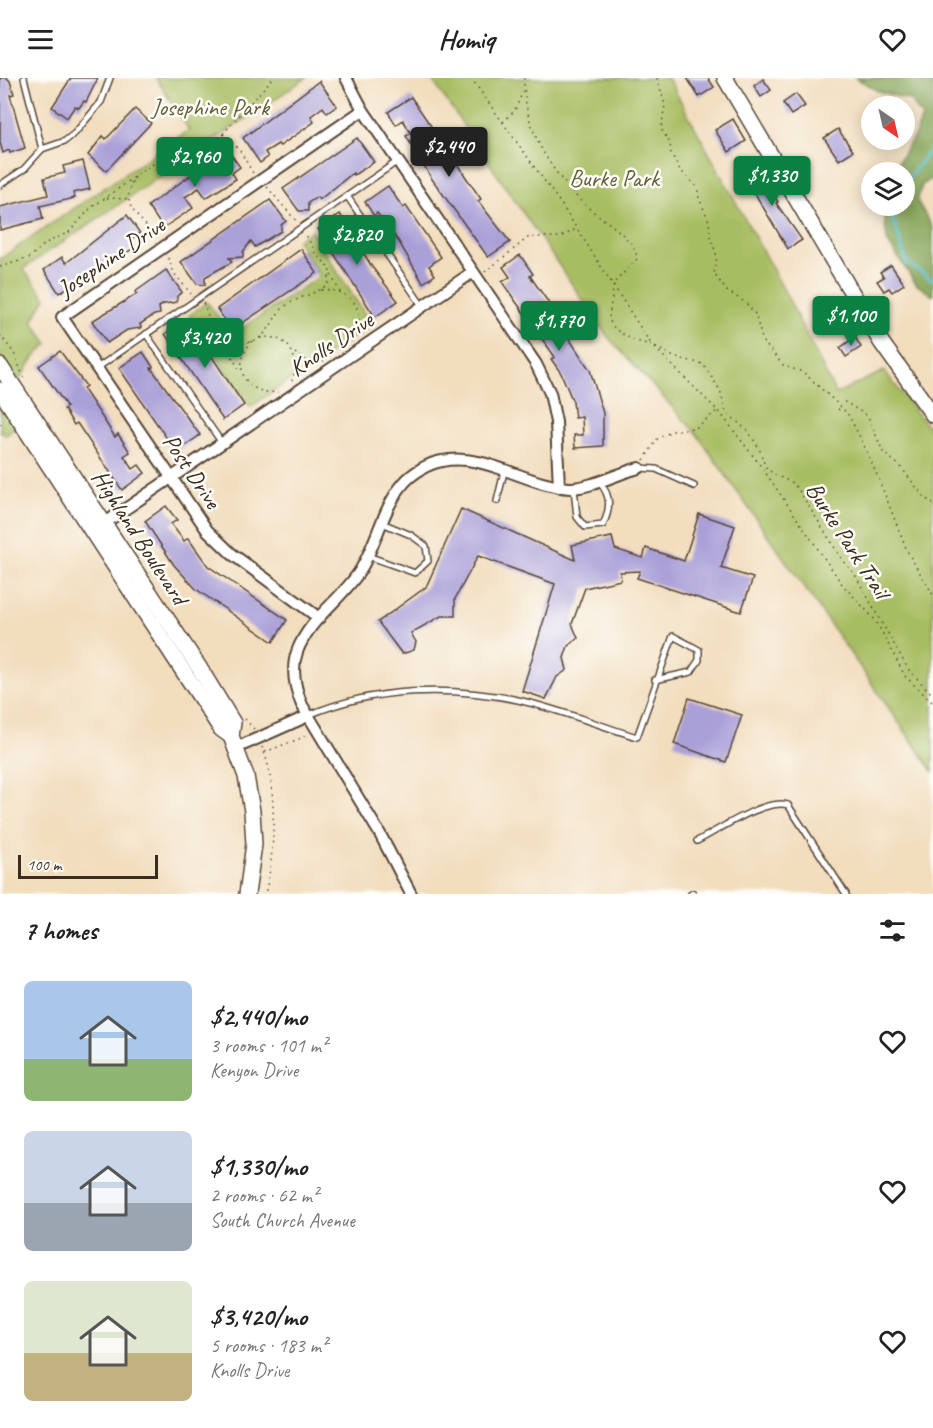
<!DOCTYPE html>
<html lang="en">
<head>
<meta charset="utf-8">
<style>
  :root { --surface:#fff; --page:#f6f6f6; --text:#222; --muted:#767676; --accent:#0b8043 }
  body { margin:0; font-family:Caveat,sans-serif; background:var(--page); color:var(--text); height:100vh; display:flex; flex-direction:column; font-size:22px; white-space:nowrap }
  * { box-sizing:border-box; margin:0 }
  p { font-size:20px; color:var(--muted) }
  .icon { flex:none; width:33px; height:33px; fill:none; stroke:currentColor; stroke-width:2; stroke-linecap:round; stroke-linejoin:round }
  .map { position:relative; height:816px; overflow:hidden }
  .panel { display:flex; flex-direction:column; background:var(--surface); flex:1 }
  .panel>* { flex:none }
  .needle { width:39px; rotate:146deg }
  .tools { position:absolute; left:861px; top:18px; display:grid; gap:12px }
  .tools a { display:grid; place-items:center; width:54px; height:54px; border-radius:50%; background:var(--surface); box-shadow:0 3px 15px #0003; font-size:30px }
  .scale { position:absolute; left:18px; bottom:15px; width:140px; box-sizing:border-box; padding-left:6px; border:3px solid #3b2a1e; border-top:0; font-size:16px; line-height:21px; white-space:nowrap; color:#3b2a1e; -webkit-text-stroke:4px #fdfcf7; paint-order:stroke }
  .price { position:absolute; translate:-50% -51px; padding:0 14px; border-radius:6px; background:var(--accent); color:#fff; font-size:20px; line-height:39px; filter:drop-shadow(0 2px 3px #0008) }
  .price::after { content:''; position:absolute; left:50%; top:36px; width:18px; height:14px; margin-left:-9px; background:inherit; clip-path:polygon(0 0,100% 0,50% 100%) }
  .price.on { background:#222; color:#fff }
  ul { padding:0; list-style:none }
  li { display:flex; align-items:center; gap:18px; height:150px; padding:0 24px }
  li span { display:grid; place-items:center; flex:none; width:168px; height:120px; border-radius:9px; color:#555 }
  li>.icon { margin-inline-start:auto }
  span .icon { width:72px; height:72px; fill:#fffc; stroke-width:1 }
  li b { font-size:26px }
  h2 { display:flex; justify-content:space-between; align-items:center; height:72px; padding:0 24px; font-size:26px }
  header { display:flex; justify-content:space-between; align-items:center; height:78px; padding:0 24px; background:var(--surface); font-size:27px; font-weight:700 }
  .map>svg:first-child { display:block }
  .green { fill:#a7bd62; stroke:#717440; stroke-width:1.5 }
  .forest { fill:#85a458; stroke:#60673b; stroke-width:1.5 }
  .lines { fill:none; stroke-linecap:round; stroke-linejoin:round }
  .stream { stroke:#54c1cc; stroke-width:3 }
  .building { fill:#aaa0d8 }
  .lane-casing { stroke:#564536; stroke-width:8 }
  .street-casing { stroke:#564536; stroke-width:14 }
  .secondary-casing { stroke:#564536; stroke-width:18 }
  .path { stroke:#564536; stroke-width:1.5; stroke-dasharray:1.5 4.5; stroke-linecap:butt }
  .lane { stroke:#fff; stroke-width:5 }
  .street { stroke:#fff; stroke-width:10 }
  .secondary { stroke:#fff; stroke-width:15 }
  .labels { text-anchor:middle; stroke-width:5; stroke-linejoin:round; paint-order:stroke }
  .park-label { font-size:24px; fill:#615d36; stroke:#fdfcf7 }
  .street-label { font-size:24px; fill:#3b2a1e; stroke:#fdfcf7 }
</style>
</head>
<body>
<header><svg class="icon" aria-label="menu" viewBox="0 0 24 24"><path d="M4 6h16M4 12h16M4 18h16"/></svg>Homiq<svg class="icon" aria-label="heart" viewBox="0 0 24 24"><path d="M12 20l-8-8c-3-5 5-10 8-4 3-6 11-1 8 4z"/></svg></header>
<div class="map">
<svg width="933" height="816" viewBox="0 0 933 816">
  <rect width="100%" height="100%" fill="#fdfcf7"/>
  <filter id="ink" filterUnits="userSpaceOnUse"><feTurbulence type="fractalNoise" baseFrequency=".0167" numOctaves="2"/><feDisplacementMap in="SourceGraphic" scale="12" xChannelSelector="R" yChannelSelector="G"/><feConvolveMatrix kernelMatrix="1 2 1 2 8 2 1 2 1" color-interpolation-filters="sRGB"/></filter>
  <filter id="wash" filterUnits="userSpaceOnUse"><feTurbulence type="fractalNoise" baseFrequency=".008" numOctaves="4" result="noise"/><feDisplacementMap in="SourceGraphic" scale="24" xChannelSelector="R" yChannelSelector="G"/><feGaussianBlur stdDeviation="1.35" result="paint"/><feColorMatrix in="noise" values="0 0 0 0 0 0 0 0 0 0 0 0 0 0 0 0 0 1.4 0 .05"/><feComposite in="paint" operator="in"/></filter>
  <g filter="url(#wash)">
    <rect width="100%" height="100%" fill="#f2ddbd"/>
    <g class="green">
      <polygon points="156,0 306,0 23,191 46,220 32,243 48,266 35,278 15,308 0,287 0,181 189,52"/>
      <polygon points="431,0 668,0 786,216 836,316 884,293 933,355 933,693 696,355 608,259"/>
      <polygon points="311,153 372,247 250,329 189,238 207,224 232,257 320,198 297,162"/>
      <polygon points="0,325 16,350 6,357 0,354"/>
    </g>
    <polygon class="forest" points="856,0 933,0 933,100 922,107 917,123 933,150 933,218 916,206 887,163 883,128 904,128 904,94 892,94 916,55 922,39 910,22 878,13"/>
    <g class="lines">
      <g class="stream">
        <polyline points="904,106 933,68"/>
        <polyline points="889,128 907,185 933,202"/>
      </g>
    </g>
    <g id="blocks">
      <g class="building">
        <polygon points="0,0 7,0 10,3 14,16 10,17 25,70 10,75 9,72 3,75 0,65"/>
        <polygon points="71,0 98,0 86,24 84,23 79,30 75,28 67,40 52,29"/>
        <polygon points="687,0 708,0 714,9 699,19"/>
        <polygon points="763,1 771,12 761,19 754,8"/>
        <polygon points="319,3 337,28 327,35 323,29 311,38 314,44 280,68 278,66 265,74 268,79 260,85 243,60"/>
        <polygon points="796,16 805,28 791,37 783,25"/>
        <polygon points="411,19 481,121 478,123 510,164 488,179 432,101 406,58 411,55 403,42 396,47 388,34"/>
        <polygon points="135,31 151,45 106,93 88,77 103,58 106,61"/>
        <polygon points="733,41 746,63 729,74 715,52"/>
        <polygon points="838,51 853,73 839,82 824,60"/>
        <polygon points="357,60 374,84 354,97 353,95 319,122 317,119 308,125 308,133 299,133 283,111"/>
        <polygon points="227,71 240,89 232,95 236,101 206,120 199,110 185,119 193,130 163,150 148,128"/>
        <polygon points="83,83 90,111 73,115 75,120 40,128 43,141 0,152 0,129 48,117 44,100 65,95 63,88"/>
        <polygon points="754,86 778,124 776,125 802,162 788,171 742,94"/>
        <polygon points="388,108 403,130 406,128 441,179 429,188 435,197 423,205 399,164 377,135 374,138 365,124"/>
        <polygon points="270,122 286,143 281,147 281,153 255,169 251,163 243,174 243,179 229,180 232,184 205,199 205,207 197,206 181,184"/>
        <polygon points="340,136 372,189 398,223 375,239 318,151"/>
        <polygon points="127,137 140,155 130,162 135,169 86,202 83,199 59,215 44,192 62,179 66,185"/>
        <polygon points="301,171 317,195 232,252 217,231"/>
        <polygon points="520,177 533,196 530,198 571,257 568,259 590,292 603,335 603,368 575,370 574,357 583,357 582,339 575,340 573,324 561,295 551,281 555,279 502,204 510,199 503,189"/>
        <polygon points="891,187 904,206 892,214 889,210 884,213 877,203 884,199 880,194"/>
        <polygon points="166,192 182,214 177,218 177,224 164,226 159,229 160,236 154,237 140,246 141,250 127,252 107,265 92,243 137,216 135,214"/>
        <polygon points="187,241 244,327 223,342 165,256"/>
        <polygon points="855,259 861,269 846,279 840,270"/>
        <polygon points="60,273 86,308 83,310 115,359 118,356 130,374 124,378 133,391 139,387 145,395 122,412 77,345 74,347 64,331 67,329 39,288"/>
        <polygon points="143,274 153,289 151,290 200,357 176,374 119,290"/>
        <polygon points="166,428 177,442 171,446 184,463 188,460 208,488 287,542 273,564 196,511 174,487 145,443"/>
        <polygon points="461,431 575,482 572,467 612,459 615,471 643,480 646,470 684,483 699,436 735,448 721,490 753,500 741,534 637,500 640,493 620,494 621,502 585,510 572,546 578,560 568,568 564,580 567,592 557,599 546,621 522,613 555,506 478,478 455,521 455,538 441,538 411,555 416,564 414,572 402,576 378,544 426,509"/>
        <polygon points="689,620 742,637 726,684 674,666"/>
      </g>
    </g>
  </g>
  <g filter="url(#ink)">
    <use href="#blocks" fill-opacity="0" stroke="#564536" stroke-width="1.5"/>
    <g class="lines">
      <g class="lane-casing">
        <g id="lane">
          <polyline points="24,0 42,71"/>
          <polyline points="0,107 24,91 42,71 65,63 75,55 101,24 110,0"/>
          <polyline points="347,118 423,229"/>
          <polyline points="146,256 222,365"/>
          <polyline points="97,290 398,83"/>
          <polyline points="639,390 656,391 694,408"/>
          <path d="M 574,410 L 577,439 L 585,449 L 603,447 C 610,432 612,419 600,405"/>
          <polyline points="497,423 504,394"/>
          <polyline points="368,478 415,495 428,483 426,468 411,457 382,445"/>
          <path d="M 309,637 C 374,609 450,608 518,622 C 558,631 598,647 637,659 L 673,558 L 699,572 L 699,582 L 691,594 L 655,602"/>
          <path d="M 697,763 C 719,752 765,720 788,727 L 846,816"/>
          <polyline points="691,816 693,815"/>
        </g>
      </g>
      <g class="street-casing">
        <g id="street">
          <polyline points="346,0 363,32 536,286 550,315 556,344 559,409"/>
          <polyline points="99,449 473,194"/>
          <polyline points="319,540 232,476 207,452 62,239 363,32"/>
          <polyline points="236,670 308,638"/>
          <path d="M 411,816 L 380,756 L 302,627 C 295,610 291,591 297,574 C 309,540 343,521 361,491 C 377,464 383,430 403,406 C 412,395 429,385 442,383 C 485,374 527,408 570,410 C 591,410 618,395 639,390"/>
        </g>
      </g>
      <g class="secondary-casing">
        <g id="secondary">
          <polyline points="725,0 881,264 933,337"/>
          <polyline points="0,288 200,591 233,645 231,658 246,698 252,733 254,766 247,816"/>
          <polyline points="0,312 221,651 231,658"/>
        </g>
      </g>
      <g class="path">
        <polyline points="471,0 561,126 651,266"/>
        <path d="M 524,0 C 523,49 549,92 584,126 C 599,140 637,160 637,181 L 614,205 L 609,240 L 611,246 L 616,252 L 633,262 L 653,268 L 674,279 L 703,286 L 720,312 L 726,334 L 748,353 L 759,370 L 765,388 L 773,396 L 793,405 L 800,414 L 843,483 L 854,495 L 908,591 L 933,617"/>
        <polyline points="657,0 665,27 661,51 670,65 671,75 680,92 697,109 699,120 709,143 710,157 717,179 714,196 727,213 746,225 755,236 763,264 784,288 803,294 840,328"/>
        <polyline points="503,44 515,32 523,13"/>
        <polyline points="223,56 239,71 253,95"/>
        <path d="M 135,99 C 117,130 141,137 156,160"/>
        <polyline points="267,109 297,144"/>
        <polyline points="107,120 128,121"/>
        <polyline points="168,180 174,195 191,216"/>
        <polyline points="0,189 29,180 46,165 69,154 91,130 157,83 220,59 273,0"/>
        <polyline points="485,194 529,159 561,159 576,151"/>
        <polyline points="331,197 340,214"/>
        <path d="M 321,212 C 355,211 369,236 352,264"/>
        <path d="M 203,225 C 207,232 208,240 212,247 C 222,264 249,272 264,256 C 272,248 275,237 283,230 C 297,218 316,217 328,206 L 330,191 L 316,175 L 305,155"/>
        <polyline points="0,257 14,275 25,303"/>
        <polyline points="220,258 240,293"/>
        <path d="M 260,260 C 289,255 302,280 291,305"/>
        <path d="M 252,263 C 230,288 245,318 278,314"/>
        <polyline points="655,270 717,332"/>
        <polyline points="295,275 305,282 324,283"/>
        <polyline points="0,346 6,346"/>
        <polyline points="644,382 658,360 673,353 697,349 718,332 763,391 842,506 876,543 905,598 933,625"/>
        <path d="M 933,426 L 924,419 L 900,388 L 883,374 L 868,338 L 845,324 L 837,331 L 846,333 C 870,375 886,420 904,465 C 911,484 924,499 933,517"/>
        <polyline points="245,641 254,651"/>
        <path d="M 262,669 C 278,704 275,779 265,816"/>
        <polyline points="265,674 304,659 306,655"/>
      </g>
      <use href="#lane" class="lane"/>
      <use href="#street" class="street"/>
      <use href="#secondary" class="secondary"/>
    </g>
  </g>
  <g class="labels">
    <g class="park-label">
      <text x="210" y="37">Josephine Park</text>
      <text x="614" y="108">Burke Park</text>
    </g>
    <g class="street-label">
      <text transform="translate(111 179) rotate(-34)" y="8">Josephine Drive</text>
      <text transform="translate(331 266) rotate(-34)" y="8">Knolls Drive</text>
      <text transform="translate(192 393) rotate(56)" y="8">Post Drive</text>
      <text transform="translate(140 459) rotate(57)" y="8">Highland Boulevard</text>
      <text transform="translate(848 462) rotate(57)" y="8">Burke Park Trail</text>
    </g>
  </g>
</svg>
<div class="tools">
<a><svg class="needle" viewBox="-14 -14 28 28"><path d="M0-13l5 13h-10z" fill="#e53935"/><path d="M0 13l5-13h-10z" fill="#767676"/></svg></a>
<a><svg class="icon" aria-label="layers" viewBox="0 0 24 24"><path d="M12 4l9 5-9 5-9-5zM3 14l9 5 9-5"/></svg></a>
</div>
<div class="scale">100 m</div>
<b class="price on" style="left:449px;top:100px">$2,440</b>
<b class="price" style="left:195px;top:110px">$2,960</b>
<b class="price" style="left:772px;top:129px">$1,330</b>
<b class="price" style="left:357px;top:188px">$2,820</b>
<b class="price" style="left:851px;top:269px">$1,100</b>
<b class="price" style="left:559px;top:274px">$1,770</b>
<b class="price" style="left:205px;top:291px">$3,420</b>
</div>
<section class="panel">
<h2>7 homes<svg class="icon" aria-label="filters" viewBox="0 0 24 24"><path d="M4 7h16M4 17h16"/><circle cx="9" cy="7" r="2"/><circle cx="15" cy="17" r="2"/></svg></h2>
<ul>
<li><span style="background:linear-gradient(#a9c7e8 65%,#8fb573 0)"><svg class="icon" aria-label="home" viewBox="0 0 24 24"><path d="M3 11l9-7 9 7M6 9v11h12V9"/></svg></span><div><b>$2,440/mo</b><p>3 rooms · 101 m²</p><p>Kenyon Drive</p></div><svg class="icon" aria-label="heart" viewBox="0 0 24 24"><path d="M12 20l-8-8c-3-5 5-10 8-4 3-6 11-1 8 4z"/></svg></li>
<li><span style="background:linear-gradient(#c9d6e8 60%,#9aa5b1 0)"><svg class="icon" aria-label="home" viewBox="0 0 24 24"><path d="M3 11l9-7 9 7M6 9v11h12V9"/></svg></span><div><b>$1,330/mo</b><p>2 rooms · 62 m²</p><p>South Church Avenue</p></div><svg class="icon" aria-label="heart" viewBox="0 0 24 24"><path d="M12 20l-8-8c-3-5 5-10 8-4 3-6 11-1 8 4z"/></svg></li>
<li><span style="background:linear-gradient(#dfe7d0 60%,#c2b280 0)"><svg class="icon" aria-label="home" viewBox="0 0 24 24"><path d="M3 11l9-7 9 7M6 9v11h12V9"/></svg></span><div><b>$3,420/mo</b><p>5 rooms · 183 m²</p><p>Knolls Drive</p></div><svg class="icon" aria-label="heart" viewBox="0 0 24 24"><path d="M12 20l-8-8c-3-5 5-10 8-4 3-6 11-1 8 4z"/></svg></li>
</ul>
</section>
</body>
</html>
